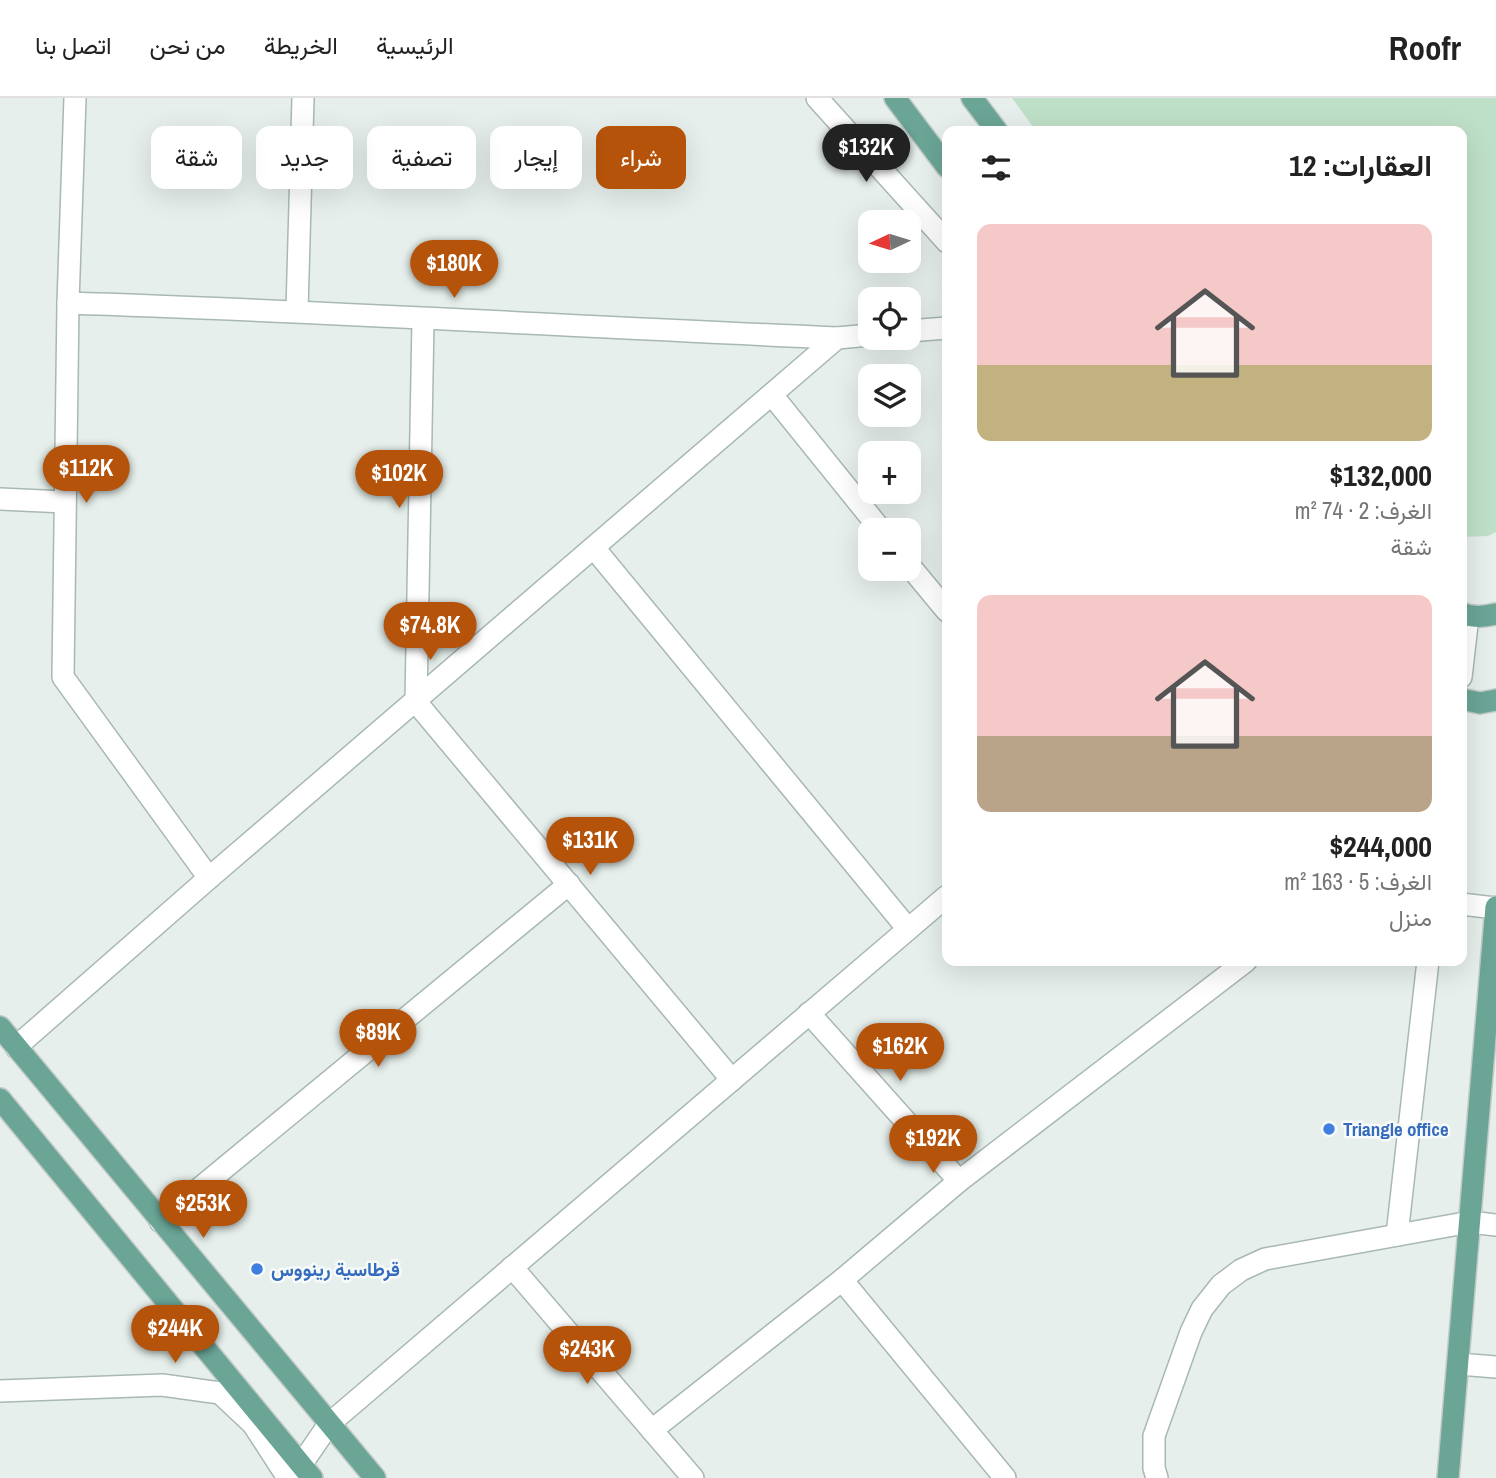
<!DOCTYPE html>
<html lang="ar">
<head>
<meta charset="utf-8">
<style>
  :root { --surface:#fff; --page:#f6f6f6; --text:#222; --muted:#767676; --line:#e0e0e0; --accent:#b45309 }
  body { margin:0; font-family:"Archivo Narrow",Vazirmatn,sans-serif; background:var(--page); color:var(--text); direction:rtl; height:100vh; display:flex; flex-direction:column; font-size:26px; white-space:nowrap }
  * { box-sizing:border-box; margin:0 }
  p { font-size:23px; color:var(--muted) }
  .icon { flex:none; width:38px; height:38px; fill:none; stroke:currentColor; stroke-width:2; stroke-linecap:round; stroke-linejoin:round }
  .map { position:relative; flex:1; overflow:hidden; direction:ltr }
  .drawer { position:absolute; left:942px; top:28px; width:525px; height:840px; display:flex; flex-direction:column; background:var(--surface); border-radius:14px; box-shadow:0 7px 28px #0002; direction:rtl }
  .drawer>* { flex:none }
  .top-card { position:absolute; left:21px; top:28px; width:665px; height:63px; direction:rtl; display:flex; gap:14px }
  .needle { width:46px; rotate:266deg }
  .fabs { position:absolute; left:858px; top:112px; display:grid; gap:14px }
  .fabs a { display:grid; place-items:center; width:63px; height:63px; border-radius:14px; background:var(--surface); box-shadow:0 7px 28px #0002; font-size:35px }
  .price { position:absolute; translate:-50% -60px; padding:0 16px; border-radius:24px; background:var(--accent); color:#fff; font-size:23px; line-height:46px; filter:drop-shadow(0 2px 4px #0008) }
  .price::after { content:''; position:absolute; left:50%; top:42px; width:21px; height:16px; margin-left:-10px; background:inherit; clip-path:polygon(0 0,100% 0,50% 100%) }
  .price.on { background:#222; color:#fff }
  ul { padding:0; list-style:none }
  li { display:grid; align-content:center; gap:14px; height:371px; padding:0 35px }
  li span { display:grid; place-items:center; height:217px; border-radius:14px; color:#555 }
  li>.icon { margin-inline-start:auto }
  span .icon { width:126px; height:126px; fill:#fffc; stroke-width:1 }
  li b { font-size:30px }
  h2 { display:flex; justify-content:space-between; align-items:center; height:84px; padding:0 35px; font-size:30px }
  .tag { padding:0 24px; border-radius:14px; background:var(--surface); box-shadow:0 7px 28px #0002; font-size:24px; line-height:63px }
  .tag.on { background:var(--accent); color:#fff }
  header { display:flex; align-items:center; gap:42px; box-sizing:border-box; height:98px; padding:0 35px; background:var(--surface); border-bottom:2px solid var(--line) }
  header strong { font-size:33px }
  nav { display:flex; gap:38px; margin-inline-start:auto; font-size:24px }
  .map>svg:first-child { display:block }
  .green { fill:#bfe0c8 }
  .lines { fill:none; stroke-linecap:round; stroke-linejoin:round }
  .minor-casing { stroke:#a8b8b2; stroke-width:24 }
  .major-casing { stroke:#c2cac8; stroke-width:24 }
  .minor { stroke:#fff; stroke-width:21 }
  .major { stroke:#6aa596; stroke-width:21 }
  .shop-dot { fill:#3f7fe0; stroke:#f7fbf9; stroke-width:2.5 }
  .labels { text-anchor:middle; stroke-width:5; stroke-linejoin:round; paint-order:stroke }
  .shop-label { font-size:19px; font-weight:bold; fill:#366cbe; stroke:#f7fbf9; text-anchor:start }
</style>
</head>
<body>
<header>
<strong>Roofr</strong>
<nav><a>الرئيسية</a><a>الخريطة</a><a>من نحن</a><a>اتصل بنا</a></nav>
</header>
<div class="map">
<svg width="1496" height="1380" viewBox="0 0 1496 1380">
  <rect width="100%" height="100%" fill="#e6efeb"/>
  <polygon class="green" points="1012,0 1496,0 1496,434 1488,438 1461,439 1461,33 1036,33"/>
  <g class="lines">
    <g class="minor-casing">
      <g id="minor">
        <polyline points="75,0 68,205 63,579 209,780"/>
        <polyline points="817,0 947,144"/>
        <path d="M 68,205 C 325,213 581,229 837,240"/>
        <polyline points="297,212 303,0"/>
        <polyline points="423,222 416,604 732,982"/>
        <polyline points="908,233 947,230"/>
        <polyline points="772,297 881,432"/>
        <polyline points="0,401 65,404"/>
        <polyline points="594,450 908,831"/>
        <polyline points="908,466 947,513"/>
        <polyline points="1461,579 1468,518"/>
        <polyline points="1461,806 1496,810"/>
        <polyline points="809,915 959,1083"/>
        <polyline points="16,949 209,780 837,240 870,237"/>
        <polyline points="160,1123 569,786"/>
        <polyline points="1397,1137 1428,863"/>
        <polyline points="512,1169 693,1380"/>
        <polyline points="842,1182 1005,1380"/>
        <polyline points="1459,1266 1496,1269"/>
        <polyline points="0,1293 162,1287 220,1295 253,1326 288,1380"/>
        <polyline points="652,1332 842,1182 959,1083 1246,863"/>
        <polyline points="292,1380 329,1326 947,798"/>
        <polyline points="1157,1380 1154,1370 1154,1338 1191,1234 1202,1211 1221,1187 1241,1172 1265,1161 1470,1124 1496,1127"/>
      </g>
    </g>
    <g class="major-casing">
      <g id="major">
        <polyline points="895,0 947,69"/>
        <polyline points="972,0 997,33"/>
        <path d="M 1461,515 C 1472,520 1484,519 1496,516"/>
        <polyline points="1461,601 1480,605 1496,602"/>
        <polyline points="0,929 375,1380"/>
        <polyline points="0,1001 312,1380"/>
        <polyline points="1448,1380 1496,809"/>
      </g>
    </g>
    <use href="#minor" class="minor"/>
    <use href="#major" class="major"/>
  </g>
  <g class="shop-dot">
    <circle cx="1329" cy="1031" r="7"/>
    <circle cx="257" cy="1171" r="7"/>
  </g>
  <g class="labels">
    <g class="shop-label">
      <text x="1343" y="1038">Triangle office</text>
      <text x="271" y="1178">قرطاسية رينووس</text>
    </g>
  </g>
</svg>
<div class="fabs">
<a><svg class="needle" viewBox="-14 -14 28 28"><path d="M0-13l5 13h-10z" fill="#e53935"/><path d="M0 13l5-13h-10z" fill="#767676"/></svg></a>
<a><svg class="icon" aria-label="locate" viewBox="0 0 24 24"><circle cx="12" cy="12" r="6"/><path d="M12 2v4M12 18v4M2 12h4M18 12h4"/></svg></a>
<a><svg class="icon" aria-label="layers" viewBox="0 0 24 24"><path d="M12 4l9 5-9 5-9-5zM3 14l9 5 9-5"/></svg></a>
<a>+</a>
<a>−</a>
</div>
<b class="price on" style="left:866px;top:86px">$132K</b>
<b class="price" style="left:454px;top:202px">$180K</b>
<b class="price" style="left:86px;top:407px">$112K</b>
<b class="price" style="left:399px;top:412px">$102K</b>
<b class="price" style="left:430px;top:564px">$74.8K</b>
<b class="price" style="left:590px;top:779px">$131K</b>
<b class="price" style="left:378px;top:971px">$89K</b>
<b class="price" style="left:900px;top:985px">$162K</b>
<b class="price" style="left:933px;top:1077px">$192K</b>
<b class="price" style="left:203px;top:1142px">$253K</b>
<b class="price" style="left:175px;top:1267px">$244K</b>
<b class="price" style="left:587px;top:1288px">$243K</b>
<div class="top-card">
<a class="tag on">شراء</a>
<a class="tag">إيجار</a>
<a class="tag">تصفية</a>
<a class="tag">جديد</a>
<a class="tag">شقة</a>
</div>
<section class="drawer">
<h2>العقارات: 12<svg class="icon" aria-label="filters" viewBox="0 0 24 24"><path d="M4 7h16M4 17h16"/><circle cx="9" cy="7" r="2"/><circle cx="15" cy="17" r="2"/></svg></h2>
<ul>
<li><span style="background:linear-gradient(#f6c9c9 65%,#c2b280 0)"><svg class="icon" aria-label="home" viewBox="0 0 24 24"><path d="M3 11l9-7 9 7M6 9v11h12V9"/></svg></span><div><b>$132,000</b><p>الغرف: 2 · 74 m²</p><p>شقة</p></div></li>
<li><span style="background:linear-gradient(#f6c9c9 65%,#b9a48a 0)"><svg class="icon" aria-label="home" viewBox="0 0 24 24"><path d="M3 11l9-7 9 7M6 9v11h12V9"/></svg></span><div><b>$244,000</b><p>الغرف: 5 · 163 m²</p><p>منزل</p></div></li>
</ul>
</section>
</div>
</body>
</html>
